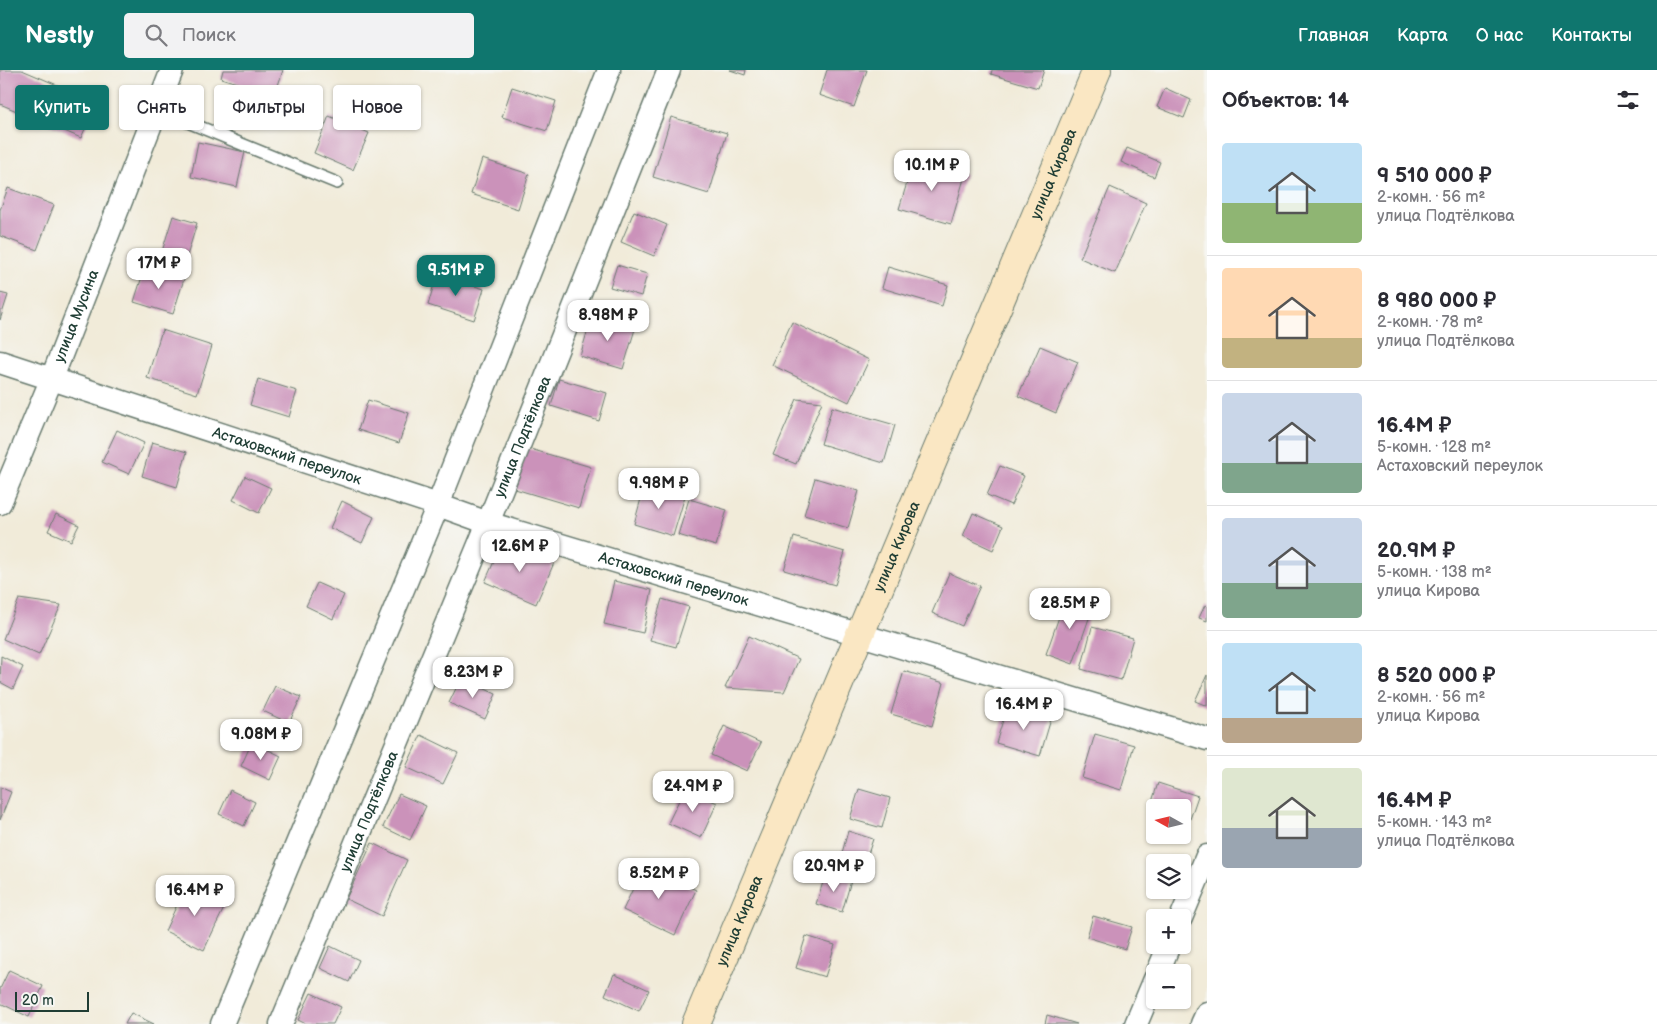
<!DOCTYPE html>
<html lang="ru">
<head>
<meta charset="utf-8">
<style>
  :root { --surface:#fff; --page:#f2f2f3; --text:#2b2b33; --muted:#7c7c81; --line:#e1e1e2; --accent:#0f766e }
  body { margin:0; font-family:"Balsamiq Sans",sans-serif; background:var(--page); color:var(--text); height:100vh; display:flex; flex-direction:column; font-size:19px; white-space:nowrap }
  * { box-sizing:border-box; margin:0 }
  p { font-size:16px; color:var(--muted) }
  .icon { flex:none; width:28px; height:28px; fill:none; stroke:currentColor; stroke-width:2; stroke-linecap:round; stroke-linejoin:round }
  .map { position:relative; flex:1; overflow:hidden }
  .drawer { display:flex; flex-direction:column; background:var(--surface); width:450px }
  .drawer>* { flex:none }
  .guide { position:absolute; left:15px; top:15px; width:475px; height:45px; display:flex; gap:10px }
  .needle { width:32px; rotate:278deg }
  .tools { position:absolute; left:1146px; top:729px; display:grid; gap:10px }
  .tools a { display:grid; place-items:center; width:45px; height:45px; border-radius:5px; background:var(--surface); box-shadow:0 1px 4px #0004; font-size:25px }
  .scale { position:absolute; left:15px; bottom:12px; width:74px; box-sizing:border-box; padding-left:5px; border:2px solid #1f3d34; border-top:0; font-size:14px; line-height:18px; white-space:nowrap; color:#1f3d34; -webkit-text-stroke:4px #f6f6f2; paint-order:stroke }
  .price { position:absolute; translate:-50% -42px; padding:0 11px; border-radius:10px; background:#fff; color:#222; font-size:16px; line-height:32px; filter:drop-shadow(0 1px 2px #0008) }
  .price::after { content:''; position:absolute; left:50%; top:30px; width:15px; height:11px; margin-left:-8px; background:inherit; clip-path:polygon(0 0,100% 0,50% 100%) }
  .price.selected { background:var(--accent); color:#fff }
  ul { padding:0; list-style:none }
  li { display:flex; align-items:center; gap:15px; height:125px; padding:0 15px }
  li+li { border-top:1px solid var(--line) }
  li span { display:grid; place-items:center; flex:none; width:140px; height:100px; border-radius:5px; color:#555 }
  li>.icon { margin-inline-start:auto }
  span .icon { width:60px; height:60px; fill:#fffc; stroke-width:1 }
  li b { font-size:21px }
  h2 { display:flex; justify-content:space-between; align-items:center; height:60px; padding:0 15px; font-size:21px }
  .chip { padding:0 18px; border-radius:5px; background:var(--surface); box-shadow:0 1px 4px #0004; font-size:18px; line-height:45px }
  .chip.selected { background:var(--accent); color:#fff }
  header { display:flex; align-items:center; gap:30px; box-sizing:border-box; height:70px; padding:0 25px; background:var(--accent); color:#fff }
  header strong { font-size:24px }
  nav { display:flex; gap:28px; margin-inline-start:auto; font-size:18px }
  .search { width:350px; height:45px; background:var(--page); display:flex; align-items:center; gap:12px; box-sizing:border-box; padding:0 18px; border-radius:5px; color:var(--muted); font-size:19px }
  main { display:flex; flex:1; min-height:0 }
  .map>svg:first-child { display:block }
  .building { fill:#cb92ba }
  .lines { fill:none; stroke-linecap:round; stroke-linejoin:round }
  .lane-casing { stroke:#687a6e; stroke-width:14 }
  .street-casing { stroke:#687a6e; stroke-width:25 }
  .secondary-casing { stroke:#687a6e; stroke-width:30 }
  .lane { stroke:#fff; stroke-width:11 }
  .street { stroke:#fff; stroke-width:22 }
  .secondary { stroke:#fae7c3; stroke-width:28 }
  .labels { text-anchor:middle; stroke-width:5; stroke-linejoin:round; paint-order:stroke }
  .street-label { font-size:15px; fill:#1f3d34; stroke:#f6f6f2 }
</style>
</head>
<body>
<header>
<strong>Nestly</strong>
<div class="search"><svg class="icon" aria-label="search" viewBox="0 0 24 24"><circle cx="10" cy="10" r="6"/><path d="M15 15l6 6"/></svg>Поиск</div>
<nav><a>Главная</a><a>Карта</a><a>О нас</a><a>Контакты</a></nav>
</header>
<main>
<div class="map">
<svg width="1207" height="954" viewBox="0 0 1207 954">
  <rect width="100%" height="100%" fill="#f6f6f2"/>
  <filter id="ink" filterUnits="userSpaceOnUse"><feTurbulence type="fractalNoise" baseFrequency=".02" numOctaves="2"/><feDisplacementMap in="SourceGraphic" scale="10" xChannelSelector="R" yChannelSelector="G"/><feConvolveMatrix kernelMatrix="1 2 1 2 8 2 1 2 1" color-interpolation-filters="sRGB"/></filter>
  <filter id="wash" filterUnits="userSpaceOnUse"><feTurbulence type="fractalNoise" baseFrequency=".0096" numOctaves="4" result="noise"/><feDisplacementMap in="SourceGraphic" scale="20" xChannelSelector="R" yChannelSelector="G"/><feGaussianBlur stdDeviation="1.12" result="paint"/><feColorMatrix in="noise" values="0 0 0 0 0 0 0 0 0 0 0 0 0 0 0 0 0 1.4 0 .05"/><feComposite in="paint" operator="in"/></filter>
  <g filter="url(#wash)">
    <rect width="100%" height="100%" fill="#f1ebd9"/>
    <g id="blocks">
      <g class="building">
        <polygon points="0,0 22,0 97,32 81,68 0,34"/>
        <polygon points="223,0 283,0 275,25 221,8"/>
        <polygon points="730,0 746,0 745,5"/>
        <polygon points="827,0 867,0 854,37 819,25"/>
        <polygon points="992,0 1044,0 1038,18 991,4"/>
        <polygon points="512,17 556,31 547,61 502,47"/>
        <polygon points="1165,18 1191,30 1184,48 1157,37"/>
        <polygon points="329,46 369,63 353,100 314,83"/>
        <polygon points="671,47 727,63 709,124 653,107"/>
        <polygon points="198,72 245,82 237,117 191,107"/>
        <polygon points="1127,78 1160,92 1154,107 1121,92"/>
        <polygon points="482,89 529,104 518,139 471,124"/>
        <polygon points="914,90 965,105 951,154 899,139"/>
        <polygon points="1110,117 1146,133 1115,203 1080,188"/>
        <polygon points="8,118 54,135 37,180 0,166 0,140"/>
        <polygon points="634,141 667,155 654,186 621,172"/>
        <polygon points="173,146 197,153 184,196 160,188"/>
        <polygon points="617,195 647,204 641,226 610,217"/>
        <polygon points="145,197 184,209 173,244 134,232"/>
        <polygon points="888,197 948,215 942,236 882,218"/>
        <polygon points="437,204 484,219 474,250 428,235"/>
        <polygon points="0,223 8,225 0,250"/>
        <polygon points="592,246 635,259 623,299 580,286"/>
        <polygon points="792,252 869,290 849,332 772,295"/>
        <polygon points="162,260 212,276 197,324 147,308"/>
        <polygon points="1040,276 1078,292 1056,343 1018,326"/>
        <polygon points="258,309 297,321 289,347 250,335"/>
        <polygon points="559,309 607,323 599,351 551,336"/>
        <polygon points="797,329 822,332 796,394 773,385"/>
        <polygon points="368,330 409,343 399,373 358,360"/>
        <polygon points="832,337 895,355 884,393 821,374"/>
        <polygon points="117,360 144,373 129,404 102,392"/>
        <polygon points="152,372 187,382 177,417 142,406"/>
        <polygon points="527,378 591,397 579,438 515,419"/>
        <polygon points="1000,396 1024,406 1011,435 987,425"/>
        <polygon points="245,406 271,418 259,443 233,430"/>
        <polygon points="815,408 859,421 848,458 804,445"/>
        <polygon points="645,414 685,426 673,466 634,454"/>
        <polygon points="689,429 727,440 716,476 678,465"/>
        <polygon points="342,431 374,447 362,473 330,458"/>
        <polygon points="973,443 1003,456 993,480 963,466"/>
        <polygon points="56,444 79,455 71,471 48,461"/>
        <polygon points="794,467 845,482 835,515 784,500"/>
        <polygon points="503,471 554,493 536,534 485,512"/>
        <polygon points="949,503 980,516 962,556 932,543"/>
        <polygon points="614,511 652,520 643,563 604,554"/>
        <polygon points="317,513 344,525 333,549 306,536"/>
        <polygon points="1066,527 1093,537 1073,594 1046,584"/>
        <polygon points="19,529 61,535 39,585 3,569"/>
        <polygon points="662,529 689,537 676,577 650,570"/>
        <polygon points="1205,535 1207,536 1207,551 1199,548"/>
        <polygon points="1092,557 1133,568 1121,610 1081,599"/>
        <polygon points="749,566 799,589 784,622 725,618"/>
        <polygon points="1,586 23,597 13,619 0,612"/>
        <polygon points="904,601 944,613 932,656 891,644"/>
        <polygon points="1207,605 1207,636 1195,631"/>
        <polygon points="461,608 496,624 485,649 449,633"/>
        <polygon points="275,616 301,627 289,653 263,641"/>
        <polygon points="1007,637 1051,649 1040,686 996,673"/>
        <polygon points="724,656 761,673 747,701 711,685"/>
        <polygon points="1095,664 1134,675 1121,720 1082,708"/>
        <polygon points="421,665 458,683 443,714 406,697"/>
        <polygon points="252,672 281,686 270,710 241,696"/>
        <polygon points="1158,713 1198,726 1188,755 1182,753 1182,738 1155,738 1155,744 1149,741"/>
        <polygon points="0,717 11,722 0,750"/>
        <polygon points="685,718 717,733 701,768 668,753"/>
        <polygon points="859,719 890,728 882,758 850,749"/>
        <polygon points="230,720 255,732 244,756 219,744"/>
        <polygon points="399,724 426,736 410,770 383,757"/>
        <polygon points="848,761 873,769 866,790 842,783"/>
        <polygon points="372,773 407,790 382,846 346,829"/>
        <polygon points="644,795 696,820 675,865 623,840"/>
        <polygon points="826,803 851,811 842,842 816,834"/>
        <polygon points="186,815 226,834 204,880 165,861"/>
        <polygon points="1093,846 1132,857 1125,879 1087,867"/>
        <polygon points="806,866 835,875 825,907 796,898"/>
        <polygon points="330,876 359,890 349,912 320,898"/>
        <polygon points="9,900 43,916 29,947 0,933 0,919"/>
        <polygon points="614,904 649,920 639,941 605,925"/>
        <polygon points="311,923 341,937 333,954 306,954 298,950"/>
        <polygon points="131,943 154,954 125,954"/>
        <polygon points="1047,945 1077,954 1045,954"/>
      </g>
    </g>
  </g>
  <g filter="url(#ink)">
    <use href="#blocks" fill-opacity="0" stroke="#687a6e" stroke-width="1"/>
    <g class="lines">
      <g class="lane-casing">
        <polyline id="lane" points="156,39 337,113"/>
      </g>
      <g class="street-casing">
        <g id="street">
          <path id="s1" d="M 0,292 L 438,435 L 488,453 L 1207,669"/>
          <path id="s2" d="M 0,433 L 52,308 L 172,0"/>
          <polyline points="1181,848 1207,786"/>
          <polyline points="1158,902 1169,875"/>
          <polyline points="222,954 438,435 609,0"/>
          <path id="s3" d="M 281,954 L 488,453 L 669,0"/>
          <polyline points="1136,954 1155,909"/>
          <polyline points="1202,954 1207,943"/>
        </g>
      </g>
      <g class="secondary-casing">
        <g id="secondary">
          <path id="s4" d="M 696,954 L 1097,0"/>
        </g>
      </g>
      <use href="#lane" class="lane"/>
      <use href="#street" class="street"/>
      <use href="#secondary" class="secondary"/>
    </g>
  </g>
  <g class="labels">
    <g class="street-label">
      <text dy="5" stroke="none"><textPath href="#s4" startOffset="922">улица Кирова</textPath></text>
      <text dy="5" stroke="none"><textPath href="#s2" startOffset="202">улица Мусина</textPath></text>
      <text dy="5" stroke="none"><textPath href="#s3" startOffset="635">улица Подтёлкова</textPath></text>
      <text dy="5" stroke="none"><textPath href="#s1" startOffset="302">Астаховский переулок</textPath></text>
      <text dy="5" stroke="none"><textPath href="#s4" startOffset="518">улица Кирова</textPath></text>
      <text dy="5" stroke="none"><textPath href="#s1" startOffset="708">Астаховский переулок</textPath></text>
      <text dy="5" stroke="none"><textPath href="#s3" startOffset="230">улица Подтёлкова</textPath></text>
      <text dy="5" stroke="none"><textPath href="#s4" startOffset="112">улица Кирова</textPath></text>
    </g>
  </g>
</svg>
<div class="tools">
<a><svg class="needle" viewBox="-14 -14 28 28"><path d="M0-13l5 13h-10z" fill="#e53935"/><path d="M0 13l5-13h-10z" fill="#7c7c81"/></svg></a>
<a><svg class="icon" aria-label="layers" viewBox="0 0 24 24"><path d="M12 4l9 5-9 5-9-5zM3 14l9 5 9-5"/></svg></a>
<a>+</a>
<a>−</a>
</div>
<div class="scale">20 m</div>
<b class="price" style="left:932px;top:122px">10.1M ₽</b>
<b class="price" style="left:159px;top:220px">17M ₽</b>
<b class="price selected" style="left:456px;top:227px">9.51M ₽</b>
<b class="price" style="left:608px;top:272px">8.98M ₽</b>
<b class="price" style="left:659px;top:440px">9.98M ₽</b>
<b class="price" style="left:520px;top:503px">12.6M ₽</b>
<b class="price" style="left:1070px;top:560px">28.5M ₽</b>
<b class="price" style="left:473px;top:629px">8.23M ₽</b>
<b class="price" style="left:1024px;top:661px">16.4M ₽</b>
<b class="price" style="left:261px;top:691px">9.08M ₽</b>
<b class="price" style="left:693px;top:743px">24.9M ₽</b>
<b class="price" style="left:834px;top:823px">20.9M ₽</b>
<b class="price" style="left:659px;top:830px">8.52M ₽</b>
<b class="price" style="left:195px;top:847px">16.4M ₽</b>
<div class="guide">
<a class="chip selected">Купить</a>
<a class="chip">Снять</a>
<a class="chip">Фильтры</a>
<a class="chip">Новое</a>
</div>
</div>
<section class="drawer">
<h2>Объектов: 14<svg class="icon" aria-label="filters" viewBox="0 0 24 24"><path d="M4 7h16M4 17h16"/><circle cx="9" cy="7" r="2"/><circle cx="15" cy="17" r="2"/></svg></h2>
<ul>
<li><span style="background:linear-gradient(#bfe0f5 60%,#8fb573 0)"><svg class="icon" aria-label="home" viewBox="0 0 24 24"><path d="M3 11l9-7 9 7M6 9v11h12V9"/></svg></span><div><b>9 510 000 ₽</b><p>2-комн. · 56 m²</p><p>улица Подтёлкова</p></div></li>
<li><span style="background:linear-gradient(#ffd9b3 70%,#c2b280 0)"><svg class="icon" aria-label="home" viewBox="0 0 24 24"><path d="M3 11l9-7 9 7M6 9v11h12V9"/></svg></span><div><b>8 980 000 ₽</b><p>2-комн. · 78 m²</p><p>улица Подтёлкова</p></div></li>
<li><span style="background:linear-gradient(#c9d6e8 70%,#7fa58c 0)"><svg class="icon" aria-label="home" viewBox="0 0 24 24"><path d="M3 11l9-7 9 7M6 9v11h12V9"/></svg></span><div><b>16.4M ₽</b><p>5-комн. · 128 m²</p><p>Астаховский переулок</p></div></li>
<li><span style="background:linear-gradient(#c9d6e8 65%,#7fa58c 0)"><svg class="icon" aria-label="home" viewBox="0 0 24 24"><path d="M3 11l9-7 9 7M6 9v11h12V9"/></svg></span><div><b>20.9M ₽</b><p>5-комн. · 138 m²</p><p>улица Кирова</p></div></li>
<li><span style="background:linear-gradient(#bfe0f5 75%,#b9a48a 0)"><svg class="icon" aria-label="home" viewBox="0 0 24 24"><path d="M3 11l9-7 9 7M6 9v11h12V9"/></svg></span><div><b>8 520 000 ₽</b><p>2-комн. · 56 m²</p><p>улица Кирова</p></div></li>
<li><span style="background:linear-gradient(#dfe7d0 60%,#9aa5b1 0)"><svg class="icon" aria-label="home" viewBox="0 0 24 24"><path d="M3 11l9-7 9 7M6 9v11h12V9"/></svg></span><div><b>16.4M ₽</b><p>5-комн. · 143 m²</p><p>улица Подтёлкова</p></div></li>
</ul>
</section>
</main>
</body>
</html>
